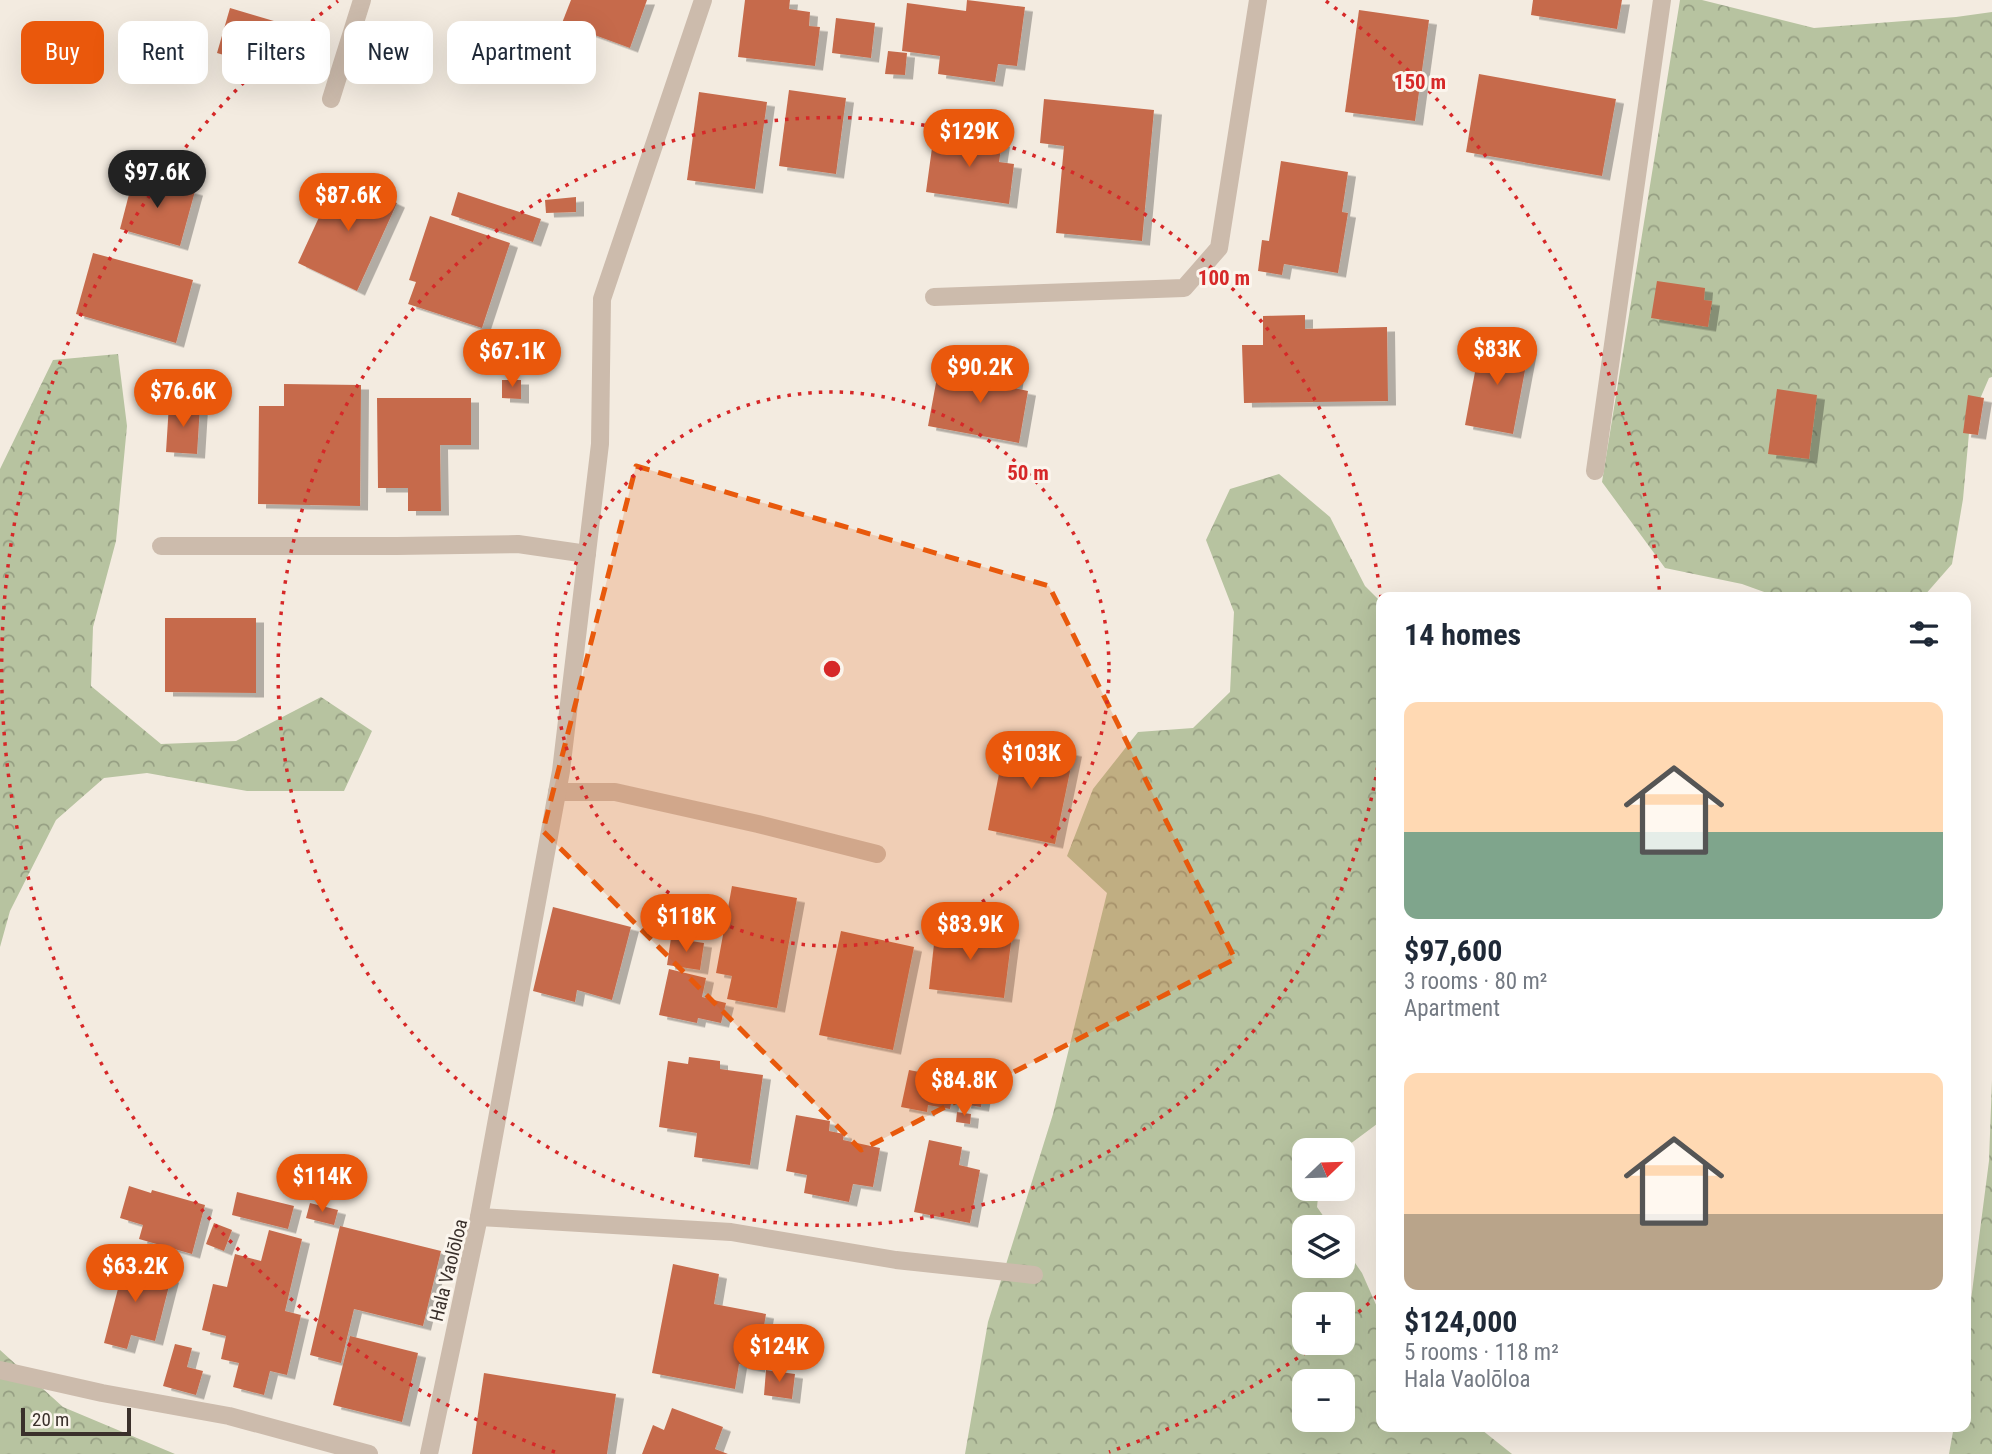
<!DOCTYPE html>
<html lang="en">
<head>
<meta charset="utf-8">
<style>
  :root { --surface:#fff; --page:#f2f2f3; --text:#1f2937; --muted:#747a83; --accent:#ea580c }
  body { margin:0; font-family:"Roboto Condensed",sans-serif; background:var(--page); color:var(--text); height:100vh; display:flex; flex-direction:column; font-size:26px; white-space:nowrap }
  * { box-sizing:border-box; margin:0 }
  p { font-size:23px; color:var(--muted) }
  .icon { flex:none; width:38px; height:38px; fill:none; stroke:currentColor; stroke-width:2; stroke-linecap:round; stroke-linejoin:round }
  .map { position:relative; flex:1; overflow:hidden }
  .panel { position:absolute; left:1376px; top:592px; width:595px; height:840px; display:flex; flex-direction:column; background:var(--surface); border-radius:14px; box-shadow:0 7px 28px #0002 }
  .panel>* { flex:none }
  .banner { position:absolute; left:21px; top:21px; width:665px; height:63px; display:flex; gap:14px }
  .needle { width:46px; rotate:67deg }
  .controls { position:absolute; left:1292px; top:1138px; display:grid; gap:14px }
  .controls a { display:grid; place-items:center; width:63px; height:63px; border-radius:14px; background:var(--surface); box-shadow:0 7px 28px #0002; font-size:35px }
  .scale { position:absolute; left:21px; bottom:18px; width:110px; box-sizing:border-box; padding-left:7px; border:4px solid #3a302b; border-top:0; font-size:19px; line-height:24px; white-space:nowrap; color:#3a302b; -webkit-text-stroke:5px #fbf5ed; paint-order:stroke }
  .price { position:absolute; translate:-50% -60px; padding:0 16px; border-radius:24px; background:var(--accent); color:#fff; font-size:23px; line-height:46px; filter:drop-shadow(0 2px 4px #0008) }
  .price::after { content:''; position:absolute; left:50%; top:42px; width:21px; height:16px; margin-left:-10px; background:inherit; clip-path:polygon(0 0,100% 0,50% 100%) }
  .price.active { background:#222; color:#fff }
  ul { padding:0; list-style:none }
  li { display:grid; align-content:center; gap:14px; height:371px; padding:0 28px }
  li span { display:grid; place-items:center; height:217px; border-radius:14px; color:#555 }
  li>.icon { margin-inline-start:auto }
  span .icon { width:126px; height:126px; fill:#fffc; stroke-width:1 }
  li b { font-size:30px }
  h2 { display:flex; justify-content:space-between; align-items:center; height:84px; padding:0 28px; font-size:30px }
  .chip { padding:0 24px; border-radius:14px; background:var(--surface); box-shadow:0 7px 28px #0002; font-size:24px; line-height:63px }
  .chip.active { background:var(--accent); color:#fff }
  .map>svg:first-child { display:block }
  .forest { fill:url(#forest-crowns); fill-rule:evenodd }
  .building { fill:#c66b4c; filter:url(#shadow) }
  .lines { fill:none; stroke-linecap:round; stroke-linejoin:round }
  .minor { stroke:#ccbbac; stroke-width:18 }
  .marked { fill:#e8590c; fill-opacity:0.2; stroke:#e8590c; stroke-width:5; stroke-dasharray:14 9; stroke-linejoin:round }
  .ring { fill:none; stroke:#d62828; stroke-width:3.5; stroke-dasharray:3.5 7 }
  .labels { text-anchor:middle; stroke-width:6; stroke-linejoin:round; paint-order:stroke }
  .street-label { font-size:19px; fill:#3a302b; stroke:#fbf5ed }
  .centre { fill:#d62828; stroke:#fbf5ed; stroke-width:3.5 }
  .ring-label { font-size:21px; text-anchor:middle; font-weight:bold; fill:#d62828; stroke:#fbf5ed; stroke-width:6; stroke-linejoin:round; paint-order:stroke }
</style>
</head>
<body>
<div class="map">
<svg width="1992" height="1454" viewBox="0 0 1992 1454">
  <defs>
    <pattern id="forest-crowns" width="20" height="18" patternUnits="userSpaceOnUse" patternTransform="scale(1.75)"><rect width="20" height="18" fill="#b7c3a0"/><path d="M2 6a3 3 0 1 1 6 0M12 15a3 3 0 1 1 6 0" fill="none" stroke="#969f83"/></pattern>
    <filter id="shadow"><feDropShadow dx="8" dy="4.5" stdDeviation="0" flood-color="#0004"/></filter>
  </defs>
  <rect width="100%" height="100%" fill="#f3ebe0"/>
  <g class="forest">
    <polygon points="1680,0 1702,0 1814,28 1956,17 1992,12 1992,377 1989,378 1970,422 1963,499 1952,564 1924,596 1778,597 1742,584 1665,568 1602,482"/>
    <polygon points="118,354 127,426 116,541 93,627 91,686 161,744 236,741 321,697 372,731 344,791 247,791 147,773 104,778 56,820 10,911 0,947 0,469 53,360"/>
    <path d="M 1279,474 L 1330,517 L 1365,586 L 1381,602 L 1381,1121 L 1342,1150 L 1304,1150 L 1304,1188 L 1319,1188 L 1317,1207 L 1331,1227 L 1304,1227 L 1304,1265 L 1342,1265 L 1342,1244 L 1362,1273 L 1381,1316 L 1381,1426 L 1477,1426 L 1512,1454 L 965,1454 L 988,1322 L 1053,1114 L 1107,893 L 1067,856 L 1093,789 L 1138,732 L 1193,728 L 1230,692 L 1234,612 L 1206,540 L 1230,489 ZM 1304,1304 L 1342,1304 L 1342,1342 L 1304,1342 ZM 1304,1381 L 1342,1381 L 1342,1419 L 1304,1419 Z"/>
    <polygon points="1992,1080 1992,1454 1949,1454 1954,1426 1965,1426 1965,1346 1989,1161"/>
    <polygon points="0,1350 63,1407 175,1454 0,1454"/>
  </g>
  <g class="building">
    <polygon points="571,0 647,0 630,48 562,23"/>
    <polygon points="745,0 790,0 789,9 810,12 809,26 820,27 815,66 738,57"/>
    <polygon points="967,0 1025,7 1017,66 998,64 995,82 938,74 940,56 902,51 907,3 966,11"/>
    <polygon points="1533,0 1622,0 1617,29 1531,15"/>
    <polygon points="230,8 301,29 288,74 217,53"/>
    <polygon points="1359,10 1429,20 1415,121 1345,112"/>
    <polygon points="836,18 875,23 871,58 832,53"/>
    <polygon points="888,51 907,53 905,75 885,74"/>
    <polygon points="1479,74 1616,99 1602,176 1466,152"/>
    <polygon points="789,90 846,98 836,174 779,166"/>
    <polygon points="699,92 767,102 755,189 687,180"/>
    <polygon points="1044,99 1154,110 1142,241 1056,233 1064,146 1040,143"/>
    <polygon points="934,133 1002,142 999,162 1014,164 1009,204 926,192"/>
    <polygon points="1281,161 1348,172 1342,212 1348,213 1338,273 1284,264 1282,275 1258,271 1262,240 1269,241"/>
    <polygon points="134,175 195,191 180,246 120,229"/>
    <polygon points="338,176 397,203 357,291 298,263"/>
    <polygon points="458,192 541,219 533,242 451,215"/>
    <polygon points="576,197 576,212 546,213 545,200"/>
    <polygon points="430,216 510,243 482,328 408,304 416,282 409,280"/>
    <polygon points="93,253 193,280 176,343 76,314"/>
    <polygon points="1657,281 1705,288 1704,300 1712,301 1708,327 1651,318"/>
    <polygon points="1305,315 1305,329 1387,327 1388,401 1244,403 1242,345 1263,345 1263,316"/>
    <polygon points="1481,340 1529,349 1513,434 1465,425"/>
    <polygon points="976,367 1016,375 1014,388 1028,391 1019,443 928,426 938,372 973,379"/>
    <polygon points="502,380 521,380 521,399 502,398"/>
    <polygon points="284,384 361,385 360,506 258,504 259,406 284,406"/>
    <polygon points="1777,389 1817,395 1809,459 1768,454"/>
    <polygon points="1968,395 1984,398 1978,435 1963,433"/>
    <polygon points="377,398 471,398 471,445 440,445 441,511 408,511 408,488 378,488"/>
    <polygon points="169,404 200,406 197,454 166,452"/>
    <polygon points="165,618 256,618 256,693 165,692"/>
    <polygon points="1006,738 1074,752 1055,844 988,830"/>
    <polygon points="732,886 797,898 777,1008 727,999 732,976 716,973"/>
    <polygon points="553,907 631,927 612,1000 577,990 575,1002 533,991"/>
    <polygon points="936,926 1012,935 1004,998 929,989"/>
    <polygon points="841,931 914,947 893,1050 819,1035"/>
    <polygon points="671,938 704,943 700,970 667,965"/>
    <polygon points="669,969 706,978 702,997 726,1003 721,1023 698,1018 697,1023 659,1015"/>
    <polygon points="689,1057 720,1061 720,1069 763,1075 750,1165 694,1157 697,1133 659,1127 668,1061 688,1064"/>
    <polygon points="909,1070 956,1079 950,1109 928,1105 927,1112 901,1107"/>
    <polygon points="965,1092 983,1095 981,1107 963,1104"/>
    <polygon points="957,1112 971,1114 970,1124 956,1122"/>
    <polygon points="796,1115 830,1121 829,1131 844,1134 843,1140 880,1148 873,1187 853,1184 849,1202 804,1193 807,1175 786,1171"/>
    <polygon points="929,1140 962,1147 959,1165 980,1170 970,1223 914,1212"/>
    <polygon points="129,1186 151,1193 152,1190 205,1205 192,1254 139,1239 143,1225 120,1218"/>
    <polygon points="237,1192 294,1206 288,1229 232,1215"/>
    <polygon points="310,1203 338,1210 334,1225 306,1218"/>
    <polygon points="214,1223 232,1230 224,1251 206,1244"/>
    <polygon points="340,1226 441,1251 423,1326 354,1309 341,1363 310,1355"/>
    <polygon points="269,1230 302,1239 285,1311 301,1315 287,1375 270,1371 264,1395 233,1387 239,1363 221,1359 226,1336 202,1330 213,1284 227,1287 235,1254 261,1261"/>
    <polygon points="107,1261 171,1278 155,1341 131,1335 127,1349 104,1343 120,1281 103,1276"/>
    <polygon points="673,1264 719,1274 714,1304 766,1314 757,1368 739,1364 735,1389 652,1373"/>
    <polygon points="350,1336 418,1353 402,1422 333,1405"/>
    <polygon points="175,1344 192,1348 187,1367 203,1371 196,1395 163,1386"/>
    <polygon points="766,1370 795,1374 792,1399 764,1395"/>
    <polygon points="484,1373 616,1394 607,1454 472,1454"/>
    <polygon points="672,1408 723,1427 715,1449 728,1454 642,1454 653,1425 664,1430"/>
  </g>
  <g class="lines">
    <g class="minor">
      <polyline points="331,99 362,0"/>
      <polyline points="934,297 1184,288 1219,248 1258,0"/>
      <polyline points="1595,471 1662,0"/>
      <polyline points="161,546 397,546 518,544 587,554"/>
      <polyline points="557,792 615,792 758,824 877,854"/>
      <polyline points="479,1217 561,771 600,444 602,299 703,0"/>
      <polyline points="0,1370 102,1393 229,1416 369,1454"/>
      <polyline points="429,1454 479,1217 731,1232 896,1260 1034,1275"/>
    </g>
  </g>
  <path class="marked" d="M 636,466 L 1049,586 L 1235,959 L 861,1150 L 543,831 Z"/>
  <g class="ring">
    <circle cx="832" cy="669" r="277"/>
    <path d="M1381 746A554 554 0 1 1 1381 597"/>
    <path d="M1377 1296A831 831 0 0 1 1344 1324M1315 1346A831 831 0 0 1 1109 1452M555 1452A831 831 0 0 1 338 1M1326 1A831 831 0 0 1 1660 597"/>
  </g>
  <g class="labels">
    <g class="street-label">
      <text transform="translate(448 1270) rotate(-76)" y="7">Hala Vaolōloa</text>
    </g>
  </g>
  <circle cx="832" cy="669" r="10" class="centre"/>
  <g class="ring-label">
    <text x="1420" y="89">150 m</text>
    <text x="1224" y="285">100 m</text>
    <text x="1028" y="480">50 m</text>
  </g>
</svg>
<div class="controls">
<a><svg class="needle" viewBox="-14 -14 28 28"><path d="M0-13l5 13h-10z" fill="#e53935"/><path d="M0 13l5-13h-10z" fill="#747a83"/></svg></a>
<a><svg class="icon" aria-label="layers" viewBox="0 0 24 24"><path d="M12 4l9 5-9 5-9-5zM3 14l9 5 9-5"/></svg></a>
<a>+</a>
<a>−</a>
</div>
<div class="scale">20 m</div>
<b class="price" style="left:969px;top:169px">$129K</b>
<b class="price active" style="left:157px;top:210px">$97.6K</b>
<b class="price" style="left:348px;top:233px">$87.6K</b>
<b class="price" style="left:1497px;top:387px">$83K</b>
<b class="price" style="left:512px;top:389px">$67.1K</b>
<b class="price" style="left:980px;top:405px">$90.2K</b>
<b class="price" style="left:183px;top:429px">$76.6K</b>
<b class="price" style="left:1031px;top:791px">$103K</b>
<b class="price" style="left:686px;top:954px">$118K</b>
<b class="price" style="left:970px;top:962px">$83.9K</b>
<b class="price" style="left:964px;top:1118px">$84.8K</b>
<b class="price" style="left:322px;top:1214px">$114K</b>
<b class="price" style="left:135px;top:1304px">$63.2K</b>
<b class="price" style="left:779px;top:1384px">$124K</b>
<div class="banner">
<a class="chip active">Buy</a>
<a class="chip">Rent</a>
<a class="chip">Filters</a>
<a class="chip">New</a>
<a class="chip">Apartment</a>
</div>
<section class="panel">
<h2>14 homes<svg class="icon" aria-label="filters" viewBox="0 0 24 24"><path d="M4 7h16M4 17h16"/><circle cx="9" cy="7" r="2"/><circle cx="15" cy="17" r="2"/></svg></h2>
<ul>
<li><span style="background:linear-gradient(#ffd9b3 60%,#7fa58c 0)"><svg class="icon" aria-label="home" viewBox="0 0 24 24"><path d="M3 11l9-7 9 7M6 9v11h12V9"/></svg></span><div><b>$97,600</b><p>3 rooms · 80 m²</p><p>Apartment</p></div></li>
<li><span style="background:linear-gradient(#ffd9b3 65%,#b9a48a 0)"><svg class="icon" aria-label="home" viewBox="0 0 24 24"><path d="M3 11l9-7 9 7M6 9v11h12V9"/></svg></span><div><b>$124,000</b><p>5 rooms · 118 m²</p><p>Hala Vaolōloa</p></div></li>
</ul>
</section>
</div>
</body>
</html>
